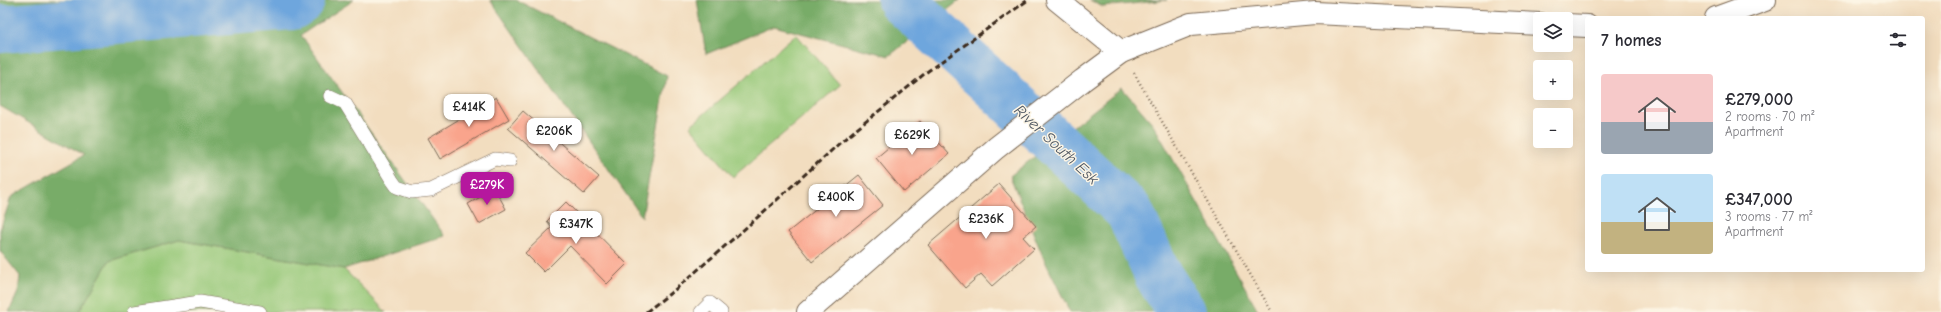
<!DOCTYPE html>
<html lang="en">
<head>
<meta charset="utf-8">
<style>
  :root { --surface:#fff; --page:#f7f7f7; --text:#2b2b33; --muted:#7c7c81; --accent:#b5179e }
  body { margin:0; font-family:"Comic Neue",sans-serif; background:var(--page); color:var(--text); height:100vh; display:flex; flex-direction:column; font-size:15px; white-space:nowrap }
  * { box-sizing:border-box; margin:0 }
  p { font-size:13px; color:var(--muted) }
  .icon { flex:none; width:22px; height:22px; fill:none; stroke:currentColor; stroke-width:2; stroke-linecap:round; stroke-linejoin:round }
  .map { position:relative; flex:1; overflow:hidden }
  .sheet { position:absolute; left:1585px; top:16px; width:340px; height:256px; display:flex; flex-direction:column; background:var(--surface); border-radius:4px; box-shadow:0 4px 16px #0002 }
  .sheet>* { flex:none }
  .fabs { position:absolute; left:1533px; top:12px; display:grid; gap:8px }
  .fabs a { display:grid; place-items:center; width:40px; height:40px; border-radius:4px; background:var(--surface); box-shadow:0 4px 16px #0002; font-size:20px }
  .price { position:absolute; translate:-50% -34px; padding:0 9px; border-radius:8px; background:#fff; color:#222; font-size:13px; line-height:26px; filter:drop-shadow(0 1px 2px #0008) }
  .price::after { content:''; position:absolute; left:50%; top:24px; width:12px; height:9px; margin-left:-6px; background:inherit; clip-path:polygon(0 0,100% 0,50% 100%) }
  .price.active { background:var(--accent); color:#fff }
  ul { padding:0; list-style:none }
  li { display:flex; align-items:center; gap:12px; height:100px; padding:0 16px }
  li span { display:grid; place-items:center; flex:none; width:112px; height:80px; border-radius:4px; color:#555 }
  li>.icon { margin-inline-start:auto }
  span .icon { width:48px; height:48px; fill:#fffc; stroke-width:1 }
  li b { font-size:17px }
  h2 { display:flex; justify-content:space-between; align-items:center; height:48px; padding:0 16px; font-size:17px }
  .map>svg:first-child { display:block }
  .green { fill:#95c777; stroke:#68784a }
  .forest { fill:#78ac68; stroke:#5a6b43 }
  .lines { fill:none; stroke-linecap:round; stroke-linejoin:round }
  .river { stroke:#6ea6dd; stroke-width:48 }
  .building { fill:#f9a48c }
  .lane-casing { stroke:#7b6956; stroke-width:14 }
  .street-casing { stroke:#7b6956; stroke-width:24 }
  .primary-casing { stroke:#7b6956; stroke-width:24 }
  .path { stroke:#7b6956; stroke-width:2.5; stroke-dasharray:1 3; stroke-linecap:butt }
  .lane { stroke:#fff; stroke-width:13 }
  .street { stroke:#fff; stroke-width:22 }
  .primary { stroke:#fff; stroke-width:22 }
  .rail { stroke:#3b2a1e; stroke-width:3; stroke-dasharray:6 3; stroke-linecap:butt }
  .labels { text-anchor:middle; stroke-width:3; stroke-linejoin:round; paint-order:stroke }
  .water-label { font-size:16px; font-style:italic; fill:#4d5561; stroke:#fcf5e5 }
</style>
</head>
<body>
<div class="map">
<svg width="1941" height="312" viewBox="0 0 1941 312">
  <rect width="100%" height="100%" fill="#fcf5e5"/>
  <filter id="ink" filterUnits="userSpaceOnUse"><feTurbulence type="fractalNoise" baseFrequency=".025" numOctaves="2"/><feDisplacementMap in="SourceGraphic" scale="8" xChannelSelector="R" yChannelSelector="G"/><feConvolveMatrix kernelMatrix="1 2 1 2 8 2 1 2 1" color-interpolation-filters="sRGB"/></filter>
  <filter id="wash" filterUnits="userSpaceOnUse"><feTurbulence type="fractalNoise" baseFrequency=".012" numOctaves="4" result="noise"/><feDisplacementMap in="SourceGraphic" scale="16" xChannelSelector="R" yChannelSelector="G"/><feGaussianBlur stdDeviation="0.9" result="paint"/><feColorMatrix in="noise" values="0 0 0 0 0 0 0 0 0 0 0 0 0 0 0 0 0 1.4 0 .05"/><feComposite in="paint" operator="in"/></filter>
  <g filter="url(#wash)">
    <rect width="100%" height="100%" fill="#f2ddbf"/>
    <g class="green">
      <polygon points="796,34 840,85 733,177 690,126"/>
      <polygon points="179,240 344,269 386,312 79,312 109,261"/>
    </g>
    <g class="forest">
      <polygon points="0,0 354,0 301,35 445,236 344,269 179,240 109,261 79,312 9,312 18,292 20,276 0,251 0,230 11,197 84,155 0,106"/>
      <polygon points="490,0 516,0 667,76 642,217"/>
      <polygon points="697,0 960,0 889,56 774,26 706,54"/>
      <polygon points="1090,0 1167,0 1103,7"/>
      <polygon points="1122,88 1153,124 1259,312 1070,312 1044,259 1010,176"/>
    </g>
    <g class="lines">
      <g class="river">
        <polyline points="901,0 1129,211 1159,277 1182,312"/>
        <polyline points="0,29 292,6 301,0"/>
      </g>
    </g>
    <g id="blocks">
      <g class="building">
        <polygon points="496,97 509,119 440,159 428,138"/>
        <polygon points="523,111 599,177 584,194 508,128"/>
        <polygon points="920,121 949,154 904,192 876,158"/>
        <polygon points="859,175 883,205 812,262 788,232"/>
        <polygon points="999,184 1036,226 1023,237 1034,249 992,286 981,274 965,288 928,245"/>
        <polygon points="495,189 506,209 479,224 468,204"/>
        <polygon points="566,202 627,264 607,284 570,246 544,272 525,253 552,227 547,221"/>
      </g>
    </g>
  </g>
  <g filter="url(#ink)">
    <use href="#blocks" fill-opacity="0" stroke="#7b6956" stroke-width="1"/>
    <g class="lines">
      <g class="lane-casing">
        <g id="lane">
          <polyline points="330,96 345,103 392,180 397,187 412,192 431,190 495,159 510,161"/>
          <polyline points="134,312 200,302 260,312"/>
          <polyline points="701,312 710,303 721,312"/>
        </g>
      </g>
      <g class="street-casing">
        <polyline id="street" points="1057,0 1121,52"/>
      </g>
      <g class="primary-casing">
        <g id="primary">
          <polyline points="1716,18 1765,0"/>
          <polyline points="1566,25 1587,26"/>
          <polyline points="808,312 996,148 1083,80 1121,52 1191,24 1315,13 1540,24"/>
        </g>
      </g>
      <polyline class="path" points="1134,73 1272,312"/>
      <use href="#lane" class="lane"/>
      <use href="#street" class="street"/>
      <use href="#primary" class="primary"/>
      <polyline class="rail" points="646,312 677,288 749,225 842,141 928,71 1028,0"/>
    </g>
  </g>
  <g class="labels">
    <g class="water-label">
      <text transform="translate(1057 144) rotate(43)" y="6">River South Esk</text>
    </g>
  </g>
</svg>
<div class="fabs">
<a><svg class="icon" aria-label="layers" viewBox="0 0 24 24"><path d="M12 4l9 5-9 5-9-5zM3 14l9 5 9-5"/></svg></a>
<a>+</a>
<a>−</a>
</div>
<b class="price" style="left:469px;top:128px">£414K</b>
<b class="price" style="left:554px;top:152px">£206K</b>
<b class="price" style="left:912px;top:156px">£629K</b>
<b class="price active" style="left:487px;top:206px">£279K</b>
<b class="price" style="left:836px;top:218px">£400K</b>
<b class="price" style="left:986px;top:240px">£236K</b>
<b class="price" style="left:576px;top:245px">£347K</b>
<section class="sheet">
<h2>7 homes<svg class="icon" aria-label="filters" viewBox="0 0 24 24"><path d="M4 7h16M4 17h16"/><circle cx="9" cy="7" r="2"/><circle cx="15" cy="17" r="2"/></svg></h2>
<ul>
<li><span style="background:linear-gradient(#f6c9c9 60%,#9aa5b1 0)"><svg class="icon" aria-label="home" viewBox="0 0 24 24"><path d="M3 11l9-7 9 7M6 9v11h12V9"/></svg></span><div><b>£279,000</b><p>2 rooms · 70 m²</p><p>Apartment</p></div></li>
<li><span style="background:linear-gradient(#bfe0f5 60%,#c2b280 0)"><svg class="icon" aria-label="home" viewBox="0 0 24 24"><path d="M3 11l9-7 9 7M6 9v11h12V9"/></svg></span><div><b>£347,000</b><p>3 rooms · 77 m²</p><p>Apartment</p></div></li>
</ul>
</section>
</div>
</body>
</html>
